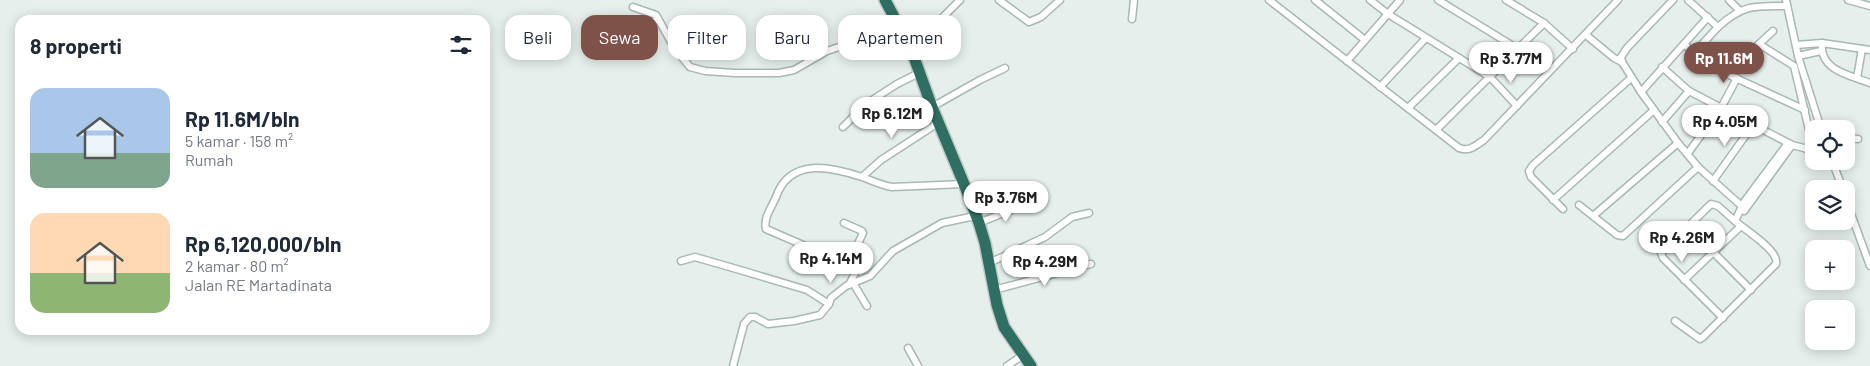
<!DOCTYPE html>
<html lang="id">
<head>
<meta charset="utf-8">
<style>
  :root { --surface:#fff; --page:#f6f6f7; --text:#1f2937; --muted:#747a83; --accent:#7f5249 }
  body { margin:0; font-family:Barlow,sans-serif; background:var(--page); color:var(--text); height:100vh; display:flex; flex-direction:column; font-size:19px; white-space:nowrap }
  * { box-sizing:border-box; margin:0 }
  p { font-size:16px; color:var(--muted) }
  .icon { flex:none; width:28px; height:28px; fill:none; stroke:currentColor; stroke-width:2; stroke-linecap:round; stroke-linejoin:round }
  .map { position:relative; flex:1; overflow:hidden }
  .details { position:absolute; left:15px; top:15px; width:475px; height:320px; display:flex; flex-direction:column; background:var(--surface); border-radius:15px; box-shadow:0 2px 12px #0003 }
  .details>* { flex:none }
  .guide { position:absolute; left:505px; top:15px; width:475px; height:45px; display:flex; gap:10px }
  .tools { position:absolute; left:1805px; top:120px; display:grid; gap:10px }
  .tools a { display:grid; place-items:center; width:50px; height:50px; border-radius:10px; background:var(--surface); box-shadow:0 2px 12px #0003; font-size:25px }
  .price { position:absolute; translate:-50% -42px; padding:0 11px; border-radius:18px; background:#fff; color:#222; font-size:16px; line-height:32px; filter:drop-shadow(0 1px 2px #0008) }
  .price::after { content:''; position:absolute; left:50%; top:30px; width:15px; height:11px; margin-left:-8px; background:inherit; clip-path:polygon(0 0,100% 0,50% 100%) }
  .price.on { background:var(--accent); color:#fff }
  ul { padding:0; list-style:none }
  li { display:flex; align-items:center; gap:15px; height:125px; padding:0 15px }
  li span { display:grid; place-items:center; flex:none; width:140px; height:100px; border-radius:15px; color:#555 }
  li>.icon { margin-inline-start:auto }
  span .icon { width:60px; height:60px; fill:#fffc; stroke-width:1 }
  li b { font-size:21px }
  h2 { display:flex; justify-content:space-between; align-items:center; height:60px; padding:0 15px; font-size:21px }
  .chip { padding:0 18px; border-radius:15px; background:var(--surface); box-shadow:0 2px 12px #0003; font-size:18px; line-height:45px }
  .chip.on { background:var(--accent); color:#fff }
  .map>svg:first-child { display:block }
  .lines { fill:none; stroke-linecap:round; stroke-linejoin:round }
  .street-casing { stroke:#a8b8b2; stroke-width:9 }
  .highway-casing { stroke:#c2cac8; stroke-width:14 }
  .street { stroke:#fff; stroke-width:6 }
  .highway { stroke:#2f6f62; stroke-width:11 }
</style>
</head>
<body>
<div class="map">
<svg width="1870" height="366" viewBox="0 0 1870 366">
  <rect width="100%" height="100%" fill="#e6efeb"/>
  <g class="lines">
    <g class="street-casing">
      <g id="street">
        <polyline points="999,0 1029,22 1041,17 1060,0"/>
        <path d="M 1269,0 L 1459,148 C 1469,152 1475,146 1484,140 L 1618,0"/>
        <polyline points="1315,0 1365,40"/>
        <polyline points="1370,0 1388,14 1490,77 1517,106"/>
        <polyline points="1438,0 1518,49"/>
        <polyline points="1506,0 1544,23 1573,49"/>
        <polyline points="1673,0 1627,48 1621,57 1622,62 1641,92 1678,143"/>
        <path d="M 1688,0 L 1718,27 C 1744,4 1754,6 1787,6"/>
        <polyline points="1729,0 1739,10"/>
        <polyline points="1786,0 1798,56 1821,129"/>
        <polyline points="1848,0 1870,6"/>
        <polyline points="633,7 656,15 675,49 690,67 705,71 735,73 779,73 794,70 827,51 899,27"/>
        <polyline points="1132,19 1134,0"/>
        <polyline points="1773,31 1727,74 1805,110"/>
        <polyline points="1586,35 1614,58 1622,62"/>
        <path d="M 1822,43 C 1819,70 1849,75 1870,83"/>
        <polyline points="1684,44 1708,17"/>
        <polyline points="1759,44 1794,66 1812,143"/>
        <polyline points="1796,45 1822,43 1870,50"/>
        <polyline points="911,49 960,0"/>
        <polyline points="1694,53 1718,27"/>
        <polyline points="598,54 658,19"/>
        <polyline points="1798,56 1821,51"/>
        <polyline points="1347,61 1400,0"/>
        <polyline points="1662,67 1689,91"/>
        <polyline points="1857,78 1862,49"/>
        <polyline points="1380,87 1426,38"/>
        <polyline points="1641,92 1684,44 1706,64 1727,74"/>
        <polyline points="932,107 980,80 1005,68"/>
        <polyline points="1408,108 1459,58"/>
        <polyline points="1662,122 1689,91 1792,145 1804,148 1814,153"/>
        <polyline points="843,127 866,104 897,84 919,73"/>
        <polyline points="1436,130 1544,23"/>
        <polyline points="1846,138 1858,139"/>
        <polyline points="1688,153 1721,108 1737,78"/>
        <polyline points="1832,161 1843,189"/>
        <polyline points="862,177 881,160 938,123"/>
        <polyline points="1713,181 1753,125"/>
        <polyline points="1553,200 1654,110"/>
        <polyline points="1846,200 1870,266"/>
        <polyline points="1579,205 1617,235 1623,236 1698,167"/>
        <polyline points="1563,209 1531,177 1529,171 1533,165 1631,78"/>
        <polyline points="1744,211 1792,145"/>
        <polyline points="1593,216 1678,143 1698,167 1745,209"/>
        <polyline points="844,223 862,231 863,233 854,252 857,262 856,271 849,285"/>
        <polyline points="979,223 1025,204"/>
        <path d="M 803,245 L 766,229 C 763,218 772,207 776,197 C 790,157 831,167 862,177 C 873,181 881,185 892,187 L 964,184"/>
        <polyline points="1713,252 1751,290"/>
        <polyline points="681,261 695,257 740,270 807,290 829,304 831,298 846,286 870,276 893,251 942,223 975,216"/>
        <polyline points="989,263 1045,237 1072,217 1089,213"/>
        <polyline points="1684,280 1741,226"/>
        <polyline points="853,283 867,306"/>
        <polyline points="994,290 1091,264"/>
        <polyline points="1723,318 1663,258 1661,253 1711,204 1718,206 1735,221"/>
        <path d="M 1675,321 L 1700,339 L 1703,337 L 1776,264 C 1780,251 1745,230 1735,221 L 1744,202 L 1788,143"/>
        <polyline points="908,348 918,366"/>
        <polyline points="733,366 744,324 750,317 755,317 768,324 794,321 820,315 829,304"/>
        <polyline points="1007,366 1023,355"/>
      </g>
    </g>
    <g class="highway-casing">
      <polyline id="highway" points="885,0 911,49 932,107 964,184 979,223 985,243 997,305 1004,327 1031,366"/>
    </g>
    <use href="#street" class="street"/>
    <use href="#highway" class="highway"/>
  </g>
</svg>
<div class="tools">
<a><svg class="icon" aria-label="locate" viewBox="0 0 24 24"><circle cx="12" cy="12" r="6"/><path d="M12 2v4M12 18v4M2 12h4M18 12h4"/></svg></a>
<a><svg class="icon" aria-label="layers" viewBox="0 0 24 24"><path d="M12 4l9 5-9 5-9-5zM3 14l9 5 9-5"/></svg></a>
<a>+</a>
<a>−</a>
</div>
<b class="price" style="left:1511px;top:84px">Rp 3.77M</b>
<b class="price on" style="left:1724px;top:84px">Rp 11.6M</b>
<b class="price" style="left:892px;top:139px">Rp 6.12M</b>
<b class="price" style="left:1725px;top:147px">Rp 4.05M</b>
<b class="price" style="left:1006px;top:223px">Rp 3.76M</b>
<b class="price" style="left:1682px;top:263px">Rp 4.26M</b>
<b class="price" style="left:831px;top:284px">Rp 4.14M</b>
<b class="price" style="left:1045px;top:287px">Rp 4.29M</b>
<div class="guide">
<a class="chip">Beli</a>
<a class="chip on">Sewa</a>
<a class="chip">Filter</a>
<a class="chip">Baru</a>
<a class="chip">Apartemen</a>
</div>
<section class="details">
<h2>8 properti<svg class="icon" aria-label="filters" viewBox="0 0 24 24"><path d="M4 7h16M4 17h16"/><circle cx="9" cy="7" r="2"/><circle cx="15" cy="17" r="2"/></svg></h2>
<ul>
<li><span style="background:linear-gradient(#a9c7e8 65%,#7fa58c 0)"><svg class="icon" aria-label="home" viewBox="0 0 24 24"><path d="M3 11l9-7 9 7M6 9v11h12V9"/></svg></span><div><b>Rp 11.6M/bln</b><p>5 kamar · 158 m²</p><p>Rumah</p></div></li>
<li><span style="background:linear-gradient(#ffd9b3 60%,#8fb573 0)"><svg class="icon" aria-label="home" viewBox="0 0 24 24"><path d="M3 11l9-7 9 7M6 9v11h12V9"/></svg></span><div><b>Rp 6,120,000/bln</b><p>2 kamar · 80 m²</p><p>Jalan RE Martadinata</p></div></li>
</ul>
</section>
</div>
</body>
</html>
